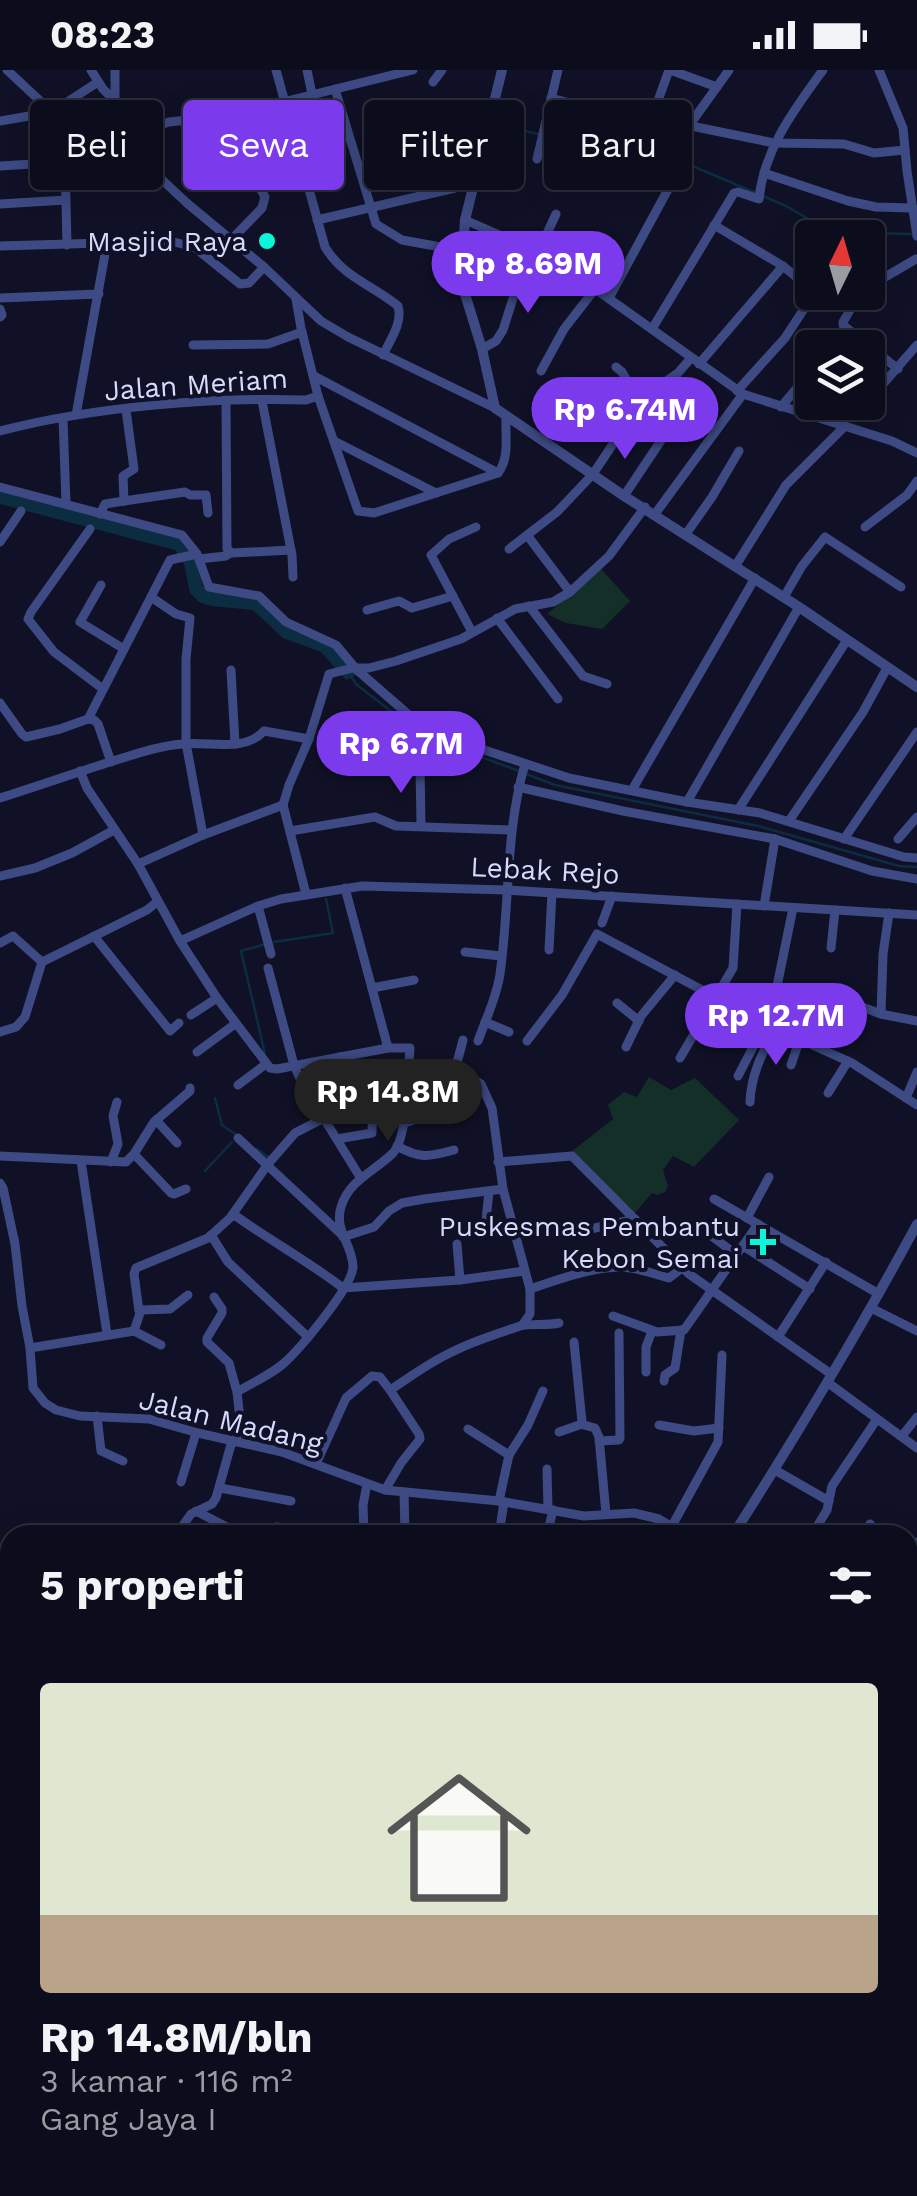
<!DOCTYPE html>
<html lang="id">
<head>
<meta charset="utf-8">
<style>
  :root { --surface:#0c0d1c; --page:#151625; --text:#f1f3f6; --muted:#9a9ca3; --line:#2c2d3b; --accent:#7c3aed }
  body { margin:0; font-family:"Work Sans",sans-serif; background:var(--page); color:var(--text); height:100vh; display:flex; flex-direction:column; font-size:38px; white-space:nowrap }
  * { box-sizing:border-box; margin:0 }
  p { font-size:32px; color:var(--muted) }
  .icon { flex:none; width:55px; height:55px; fill:none; stroke:currentColor; stroke-width:2; stroke-linecap:round; stroke-linejoin:round }
  .map { position:relative; flex:1; overflow:hidden }
  .sheet { position:absolute; left:0px; top:1455px; width:918px; height:672px; display:flex; flex-direction:column; background:var(--surface); border-radius:30px 30px 0 0; box-shadow:0 5px 25px #0003,0 0 0 2px var(--line) }
  .sheet>* { flex:none }
  .hud { position:absolute; left:30px; top:30px; width:858px; height:90px; display:flex; gap:20px }
  .needle { width:65px; rotate:5deg }
  .tools { position:absolute; left:795px; top:150px; display:grid; gap:20px }
  .tools a { display:grid; place-items:center; width:90px; height:90px; border-radius:10px; background:var(--surface); box-shadow:0 5px 25px #0003,0 0 0 2px var(--line); font-size:50px }
  .price { position:absolute; translate:-50% -85px; padding:0 22px; border-radius:35px; background:var(--accent); color:#fff; font-size:32px; line-height:65px; filter:drop-shadow(0 2px 5px #0008) }
  .price::after { content:''; position:absolute; left:50%; top:60px; width:30px; height:22px; margin-left:-15px; background:inherit; clip-path:polygon(0 0,100% 0,50% 100%) }
  .price.current { background:#222; color:#fff }
  ul { padding:0; list-style:none }
  li { display:grid; align-content:center; gap:20px; height:530px; padding:0 40px }
  li+li { border-top:2px solid var(--line) }
  li span { display:grid; place-items:center; height:310px; border-radius:10px; color:#555 }
  li>.icon { margin-inline-start:auto }
  span .icon { width:180px; height:180px; fill:#fffc; stroke-width:1 }
  li b { font-size:42px }
  h2 { display:flex; justify-content:space-between; align-items:center; height:120px; padding:0 40px; font-size:42px }
  .pill { padding:0 35px; border-radius:10px; background:var(--surface); box-shadow:0 5px 25px #0003,0 0 0 2px var(--line); font-size:35px; line-height:90px }
  .pill.current { background:var(--accent); color:#fff }
  .status { display:flex; justify-content:space-between; align-items:center; height:70px; padding:0 50px; background:var(--surface); direction:ltr }
  .status svg { height:28px; fill:currentColor }
  .map>svg:first-child { display:block }
  .green { fill:#132f28 }
  .water { fill:#0c2c42 }
  .lines { fill:none; stroke-linecap:round; stroke-linejoin:round }
  .stream { stroke:#0c2c42; stroke-width:2.5 }
  .minor { stroke:#3d4a83; stroke-width:9 }
  .tertiary { stroke:#3d4a83; stroke-width:10 }
  .poi-dot { fill:#0bf5d8; stroke:#101126; stroke-width:4 }
  .labels { text-anchor:middle; stroke-width:8; stroke-linejoin:round; paint-order:stroke }
  .poi-label { font-size:28px; fill:#d6dbfd; stroke:#101126; text-anchor:end }
  .street-label { font-size:28px; fill:#d6dbfd; stroke:#101126 }
</style>
</head>
<body>
<div class="status"><b>08:23</b><svg viewBox="0 0 49 12"><path d="M0 12V9h3v3zM5 12V6h3v6zM10 12V3h3v9zM15 12V0h3v12zM26 1h20v11H26zM47 4h2v5h-2z"/></svg></div>
<div class="map">
<svg width="917" height="2126" viewBox="0 0 917 2126">
  <rect width="100%" height="100%" fill="#101126"/>
  <g class="green">
    <polygon points="601,499 630,531 602,559 566,553 547,544"/>
    <polygon points="649,1007 671,1020 695,1008 739,1050 694,1097 673,1086 663,1100 668,1116 665,1122 657,1125 652,1123 634,1144 571,1082 613,1049 608,1035 624,1022 637,1027"/>
  </g>
  <path class="water" d="M 0,421 L 181,466 C 194,481 198,498 203,517 L 263,530 L 274,545 L 334,575 L 356,605 L 346,610 L 321,582 L 283,568 L 253,540 L 211,536 L 199,532 L 190,523 L 184,494 L 175,480 L 0,434 Z"/>
  <g class="lines">
    <g class="stream">
      <polyline points="500,55 538,64"/>
      <polyline points="546,65 616,79 641,75 668,86"/>
      <polyline points="676,89 756,123"/>
      <polyline points="763,126 786,136 831,162 911,164"/>
      <polyline points="350,605 357,615 422,665 519,701"/>
      <polyline points="526,704 555,715 758,756 899,796 917,797"/>
      <polyline points="274,872 333,863 326,829"/>
      <polyline points="265,984 241,881 266,874"/>
      <polyline points="215,1028 222,1055 238,1066"/>
      <polyline points="257,1079 268,1087"/>
      <polyline points="205,1101 232,1072"/>
    </g>
    <g class="minor">
      <polyline points="7,0 52,42"/>
      <polyline points="91,0 103,19 114,30"/>
      <polyline points="115,0 115,38 125,67 144,93 188,134 264,197 321,251 348,267 495,338"/>
      <path d="M 276,0 L 325,177 C 343,207 372,215 398,236 C 403,253 390,270 383,285"/>
      <polyline points="307,0 312,24"/>
      <polyline points="670,0 717,17"/>
      <polyline points="879,0 903,58 907,101 917,166"/>
      <polyline points="433,12 442,0"/>
      <polyline points="335,19 376,154 402,170 463,181"/>
      <polyline points="551,28 683,64 729,0"/>
      <polyline points="206,48 220,77 260,118 265,127 262,138 231,170"/>
      <polyline points="0,51 52,42 98,12"/>
      <polyline points="649,56 669,0"/>
      <polyline points="691,56 774,73 844,74 874,83 905,80"/>
      <polyline points="125,67 169,52 206,48 283,32 413,0"/>
      <polyline points="537,89 558,0"/>
      <polyline points="0,96 65,92 67,175"/>
      <polyline points="764,103 848,131 876,137 913,138"/>
      <polyline points="65,114 108,106"/>
      <polyline points="0,134 66,130"/>
      <polyline points="317,150 455,118"/>
      <polyline points="465,150 529,178 570,201 743,324 892,371 917,383"/>
      <polyline points="714,155 783,196 812,220"/>
      <polyline points="0,176 170,171 194,177 240,214 249,213 264,197"/>
      <polyline points="538,183 556,144"/>
      <polyline points="868,217 916,189"/>
      <polyline points="861,222 843,252 843,255 898,299"/>
      <polyline points="0,228 99,224"/>
      <polyline points="609,228 678,101 678,98 670,89 680,64"/>
      <path d="M 296,229 L 301,258 L 318,326 L 358,441 L 374,443 L 498,403 C 510,388 505,365 506,347"/>
      <polyline points="0,239 2,245 0,247"/>
      <path d="M 652,259 L 734,123 L 738,122 L 759,129 C 764,79 794,40 823,0"/>
      <polyline points="193,275 268,274 302,262"/>
      <polyline points="482,279 496,271 503,260 529,178"/>
      <polyline points="699,294 783,196"/>
      <polyline points="616,297 622,302 628,312 645,326"/>
      <polyline points="541,301 564,259 595,219"/>
      <polyline points="314,306 498,403"/>
      <polyline points="883,314 917,275"/>
      <polyline points="737,321 785,268 815,222"/>
      <polyline points="262,331 292,485 293,507"/>
      <polyline points="226,332 227,479 232,483 291,480"/>
      <polyline points="781,337 812,300"/>
      <polyline points="76,345 107,173"/>
      <polyline points="63,348 66,433"/>
      <path d="M 0,361 C 92,337 211,327 306,330 L 318,326"/>
      <polyline points="334,371 436,423"/>
      <polyline points="0,417 182,465 197,484 209,517 259,526 286,552 336,575 356,599 425,659 433,663 569,708 687,732 760,743 904,787 917,788"/>
      <polyline points="624,426 662,369"/>
      <polyline points="124,431 185,422 190,425 206,425 208,443"/>
      <polyline points="100,444 105,434 124,431 123,406 134,399 126,340"/>
      <polyline points="655,444 743,324"/>
      <polyline points="865,457 907,425 917,411"/>
      <polyline points="90,459 31,542 28,549 54,582 103,619"/>
      <polyline points="686,464 712,427 739,381"/>
      <polyline points="527,465 570,522"/>
      <polyline points="0,472 21,441"/>
      <polyline points="509,479 557,442 593,404 645,326 678,303 691,288"/>
      <polyline points="199,489 226,486 230,483"/>
      <polyline points="736,495 786,415 844,357"/>
      <polyline points="101,515 80,552 124,579"/>
      <polyline points="151,527 176,544 190,548 186,589 186,673 203,765"/>
      <polyline points="784,527 802,496 825,467 901,517"/>
      <polyline points="529,536 583,606 607,614"/>
      <polyline points="367,540 399,531 412,538 453,526"/>
      <polyline points="497,548 558,629"/>
      <polyline points="472,562 431,485 449,469 476,457"/>
      <polyline points="231,600 235,674"/>
      <polyline points="0,633 22,664 26,667 60,659 88,649 170,490 197,484"/>
      <polyline points="88,649 94,650 98,654 111,692"/>
      <polyline points="420,696 421,755"/>
      <path d="M 80,701 L 87,718 L 138,794 L 180,871 L 217,928 L 270,998 L 277,999 L 388,978 L 410,978 C 408,1002 408,1067 393,1083 C 375,1101 349,1110 341,1137 C 334,1160 352,1174 353,1196 C 354,1215 299,1280 283,1294 C 270,1305 252,1313 237,1322 L 240,1349 L 236,1372"/>
      <polyline points="518,717 623,741 775,769 872,801 917,809"/>
      <polyline points="632,720 755,508"/>
      <path d="M 0,728 C 38,716 75,703 113,691 C 136,684 158,676 182,674 C 209,671 244,683 264,661 L 309,669"/>
      <polyline points="687,732 799,537"/>
      <polyline points="738,740 847,570"/>
      <polyline points="789,751 863,642 887,598"/>
      <polyline points="290,761 375,747 396,756 511,760"/>
      <polyline points="844,769 917,662"/>
      <polyline points="898,769 917,747"/>
      <polyline points="138,794 203,765 283,735"/>
      <polyline points="0,806 35,798 72,783 114,760"/>
      <polyline points="345,818 388,978"/>
      <polyline points="306,824 283,735 289,715 309,669 329,604 353,598 369,598 396,591 461,569 515,539 553,532 570,522 609,486 645,437"/>
      <polyline points="258,836 271,884"/>
      <polyline points="764,836 775,769"/>
      <polyline points="889,843 883,884 881,944 917,951"/>
      <polyline points="602,853 612,826"/>
      <polyline points="94,866 170,961 179,953"/>
      <polyline points="180,871 258,836 281,829 362,816 506,820 917,845"/>
      <polyline points="0,873 13,866 42,892"/>
      <polyline points="831,878 835,840"/>
      <polyline points="549,880 552,823"/>
      <polyline points="465,882 501,886"/>
      <polyline points="268,898 294,995 302,1013 360,1107"/>
      <polyline points="372,918 414,910"/>
      <polyline points="617,933 639,951"/>
      <polyline points="191,945 217,928"/>
      <polyline points="485,952 509,962"/>
      <polyline points="0,962 16,957 25,947 42,892 147,840 157,832"/>
      <path d="M 478,971 C 486,949 497,926 500,904 C 510,834 505,762 525,694"/>
      <polyline points="527,971 562,925 597,864 764,953 852,993 917,1035"/>
      <polyline points="626,977 641,946 675,905"/>
      <polyline points="197,982 235,954"/>
      <polyline points="680,988 733,898 737,834"/>
      <polyline points="791,995 815,925 843,930 881,944"/>
      <polyline points="454,997 481,1014 492,1038 503,1119 530,1219 530,1244 523,1254"/>
      <polyline points="738,1006 765,954 775,926 793,838"/>
      <polyline points="238,1015 266,994"/>
      <polyline points="828,1023 848,991"/>
      <polyline points="906,1028 917,1002"/>
      <path d="M 750,1032 C 751,1004 763,982 775,958"/>
      <polyline points="322,1045 344,1035 346,1031 340,987"/>
      <polyline points="156,1050 177,1073"/>
      <polyline points="404,1053 427,1046 458,989 463,970"/>
      <polyline points="238,1068 341,1164"/>
      <polyline points="337,1069 372,1063 373,1023"/>
      <path d="M 397,1076 C 420,1089 428,1087 454,1080"/>
      <polyline points="134,1084 171,1123 174,1124 186,1119"/>
      <polyline points="0,1086 126,1092 134,1084 154,1052 190,1021 190,1018"/>
      <polyline points="81,1091 107,1264"/>
      <polyline points="111,1092 118,1074 113,1046 117,1032"/>
      <polyline points="498,1092 572,1086 689,1204 831,1304"/>
      <polyline points="0,1113 3,1118 15,1174 22,1236 30,1278 33,1318 45,1333 56,1340 80,1346 149,1349 198,1363 282,1382 385,1420 499,1431 584,1446 634,1443 659,1449 686,1465"/>
      <polyline points="714,1129 879,1224"/>
      <path d="M 233,1144 C 269,1170 308,1191 343,1218 L 460,1210 L 524,1201"/>
      <polyline points="747,1148 769,1107"/>
      <polyline points="486,1151 489,1121"/>
      <polyline points="698,1156 737,1185"/>
      <polyline points="573,1163 635,1149"/>
      <polyline points="211,1165 228,1192 308,1267"/>
      <polyline points="343,1167 374,1157 389,1141 402,1133 424,1129 503,1119"/>
      <polyline points="457,1174 460,1210"/>
      <polyline points="743,1176 810,1219"/>
      <path d="M 530,1219 C 560,1209 599,1194 631,1198 C 644,1200 657,1205 669,1208 L 682,1198"/>
      <polyline points="214,1227 222,1239 222,1243 207,1268 207,1272 229,1293 237,1322"/>
      <polyline points="871,1238 917,1261"/>
      <polyline points="139,1241 134,1204 136,1198 208,1168 230,1148 268,1094 295,1063 324,1048"/>
      <polyline points="613,1246 657,1262 684,1260 758,1154"/>
      <polyline points="134,1261 141,1240 170,1239 188,1225"/>
      <polyline points="778,1267 826,1192"/>
      <polyline points="574,1272 582,1352 584,1355 595,1358 599,1367 606,1444"/>
      <polyline points="30,1278 134,1261 161,1275"/>
      <polyline points="646,1302 646,1277 652,1261"/>
      <polyline points="664,1311 665,1305 675,1298 681,1260"/>
      <polyline points="827,1312 917,1378"/>
      <polyline points="97,1346 101,1381 123,1391"/>
      <polyline points="659,1355 694,1361 719,1358"/>
      <polyline points="468,1359 509,1385"/>
      <polyline points="559,1362 582,1354"/>
      <polyline points="902,1366 917,1347"/>
      <polyline points="599,1371 619,1370 620,1368 619,1263"/>
      <polyline points="316,1394 346,1328 372,1306 380,1307 390,1320"/>
      <polyline points="547,1399 548,1439"/>
      <polyline points="775,1400 829,1431"/>
      <polyline points="181,1412 196,1363"/>
      <polyline points="220,1418 291,1431"/>
      <path d="M 385,1420 L 401,1393 L 420,1369 L 419,1364 L 390,1320 C 410,1307 430,1292 452,1282 C 473,1271 497,1264 520,1256 C 531,1253 546,1256 559,1253"/>
      <polyline points="404,1422 405,1465"/>
      <polyline points="499,1431 509,1385 528,1355 543,1321"/>
      <polyline points="196,1441 242,1465"/>
      <polyline points="870,1454 878,1465"/>
      <polyline points="672,1456 718,1372 722,1285"/>
      <polyline points="176,1465 191,1444 212,1434 216,1428 232,1371"/>
      <polyline points="270,1465 276,1457 364,1465"/>
      <polyline points="364,1465 363,1435 367,1414"/>
      <polyline points="499,1465 504,1432"/>
      <polyline points="547,1465 553,1440"/>
      <polyline points="812,1465 827,1440 832,1416 877,1349"/>
      <polyline points="908,1475 917,1472"/>
      <polyline points="908,1518 917,1537"/>
      <polyline points="908,1556 917,1553"/>
      <polyline points="0,1571 10,1560"/>
      <polyline points="0,1599 4,1596"/>
      <polyline points="908,1611 917,1607"/>
      <polyline points="908,1682 917,1696"/>
      <polyline points="1,1716 10,1737"/>
      <polyline points="0,1752 10,1748"/>
      <polyline points="0,1782 10,1778"/>
      <polyline points="908,1841 917,1828"/>
      <polyline points="0,1888 2,1888"/>
      <polyline points="908,1916 917,1909"/>
      <polyline points="908,2006 917,2001"/>
      <polyline points="0,2114 10,2111"/>
      <polyline points="103,2118 108,2126"/>
      <polyline points="201,2118 203,2126"/>
      <polyline points="382,2118 383,2126"/>
      <polyline points="486,2118 487,2126"/>
      <polyline points="657,2118 659,2126"/>
      <polyline points="832,2118 832,2126"/>
      <polyline points="901,2118 903,2126"/>
      <polyline points="122,2126 145,2118"/>
      <polyline points="231,2126 252,2118"/>
      <polyline points="518,2126 532,2118"/>
      <polyline points="748,2126 786,2118"/>
    </g>
    <g class="tertiary">
      <polyline points="502,0 465,150 462,194 465,224 482,279 495,338 624,426 799,537 917,617"/>
      <path d="M 733,1465 C 798,1363 860,1260 917,1154"/>
      <polyline points="908,1863 917,1876"/>
      <polyline points="0,1988 10,1981"/>
    </g>
  </g>
  <g class="poi-dot">
    <circle cx="267" cy="171" r="10"/>
    <path d="M758 1157h10v10h10v10h-10v10h-10v-10h-10v-10h10z"/>
  </g>
  <g class="labels">
    <g class="poi-label">
      <text x="247" y="181">Masjid Raya</text>
      <text x="740" y="1166">Puskesmas Pembantu<tspan x="740" dy="32">Kebon Semai</tspan></text>
    </g>
    <g class="street-label">
      <text transform="translate(196 314) rotate(-4)" y="10">Jalan Meriam</text>
      <text transform="translate(545 800) rotate(3)" y="10">Lebak Rejo</text>
      <text transform="translate(231 1351) rotate(14)" y="10">Jalan Madang</text>
    </g>
  </g>
</svg>
<div class="tools">
<a><svg class="needle" viewBox="-14 -14 28 28"><path d="M0-13l5 13h-10z" fill="#e53935"/><path d="M0 13l5-13h-10z" fill="#9a9ca3"/></svg></a>
<a><svg class="icon" aria-label="layers" viewBox="0 0 24 24"><path d="M12 4l9 5-9 5-9-5zM3 14l9 5 9-5"/></svg></a>
</div>
<b class="price" style="left:528px;top:246px">Rp 8.69M</b>
<b class="price" style="left:625px;top:392px">Rp 6.74M</b>
<b class="price" style="left:401px;top:726px">Rp 6.7M</b>
<b class="price" style="left:776px;top:998px">Rp 12.7M</b>
<b class="price current" style="left:388px;top:1074px">Rp 14.8M</b>
<div class="hud">
<a class="pill">Beli</a>
<a class="pill current">Sewa</a>
<a class="pill">Filter</a>
<a class="pill">Baru</a>
</div>
<section class="sheet">
<h2>5 properti<svg class="icon" aria-label="filters" viewBox="0 0 24 24"><path d="M4 7h16M4 17h16"/><circle cx="9" cy="7" r="2"/><circle cx="15" cy="17" r="2"/></svg></h2>
<ul>
<li><span style="background:linear-gradient(#dfe7d0 75%,#b9a48a 0)"><svg class="icon" aria-label="home" viewBox="0 0 24 24"><path d="M3 11l9-7 9 7M6 9v11h12V9"/></svg></span><div><b>Rp 14.8M/bln</b><p>3 kamar · 116 m²</p><p>Gang Jaya I</p></div></li>
</ul>
</section>
</div>
</body>
</html>
